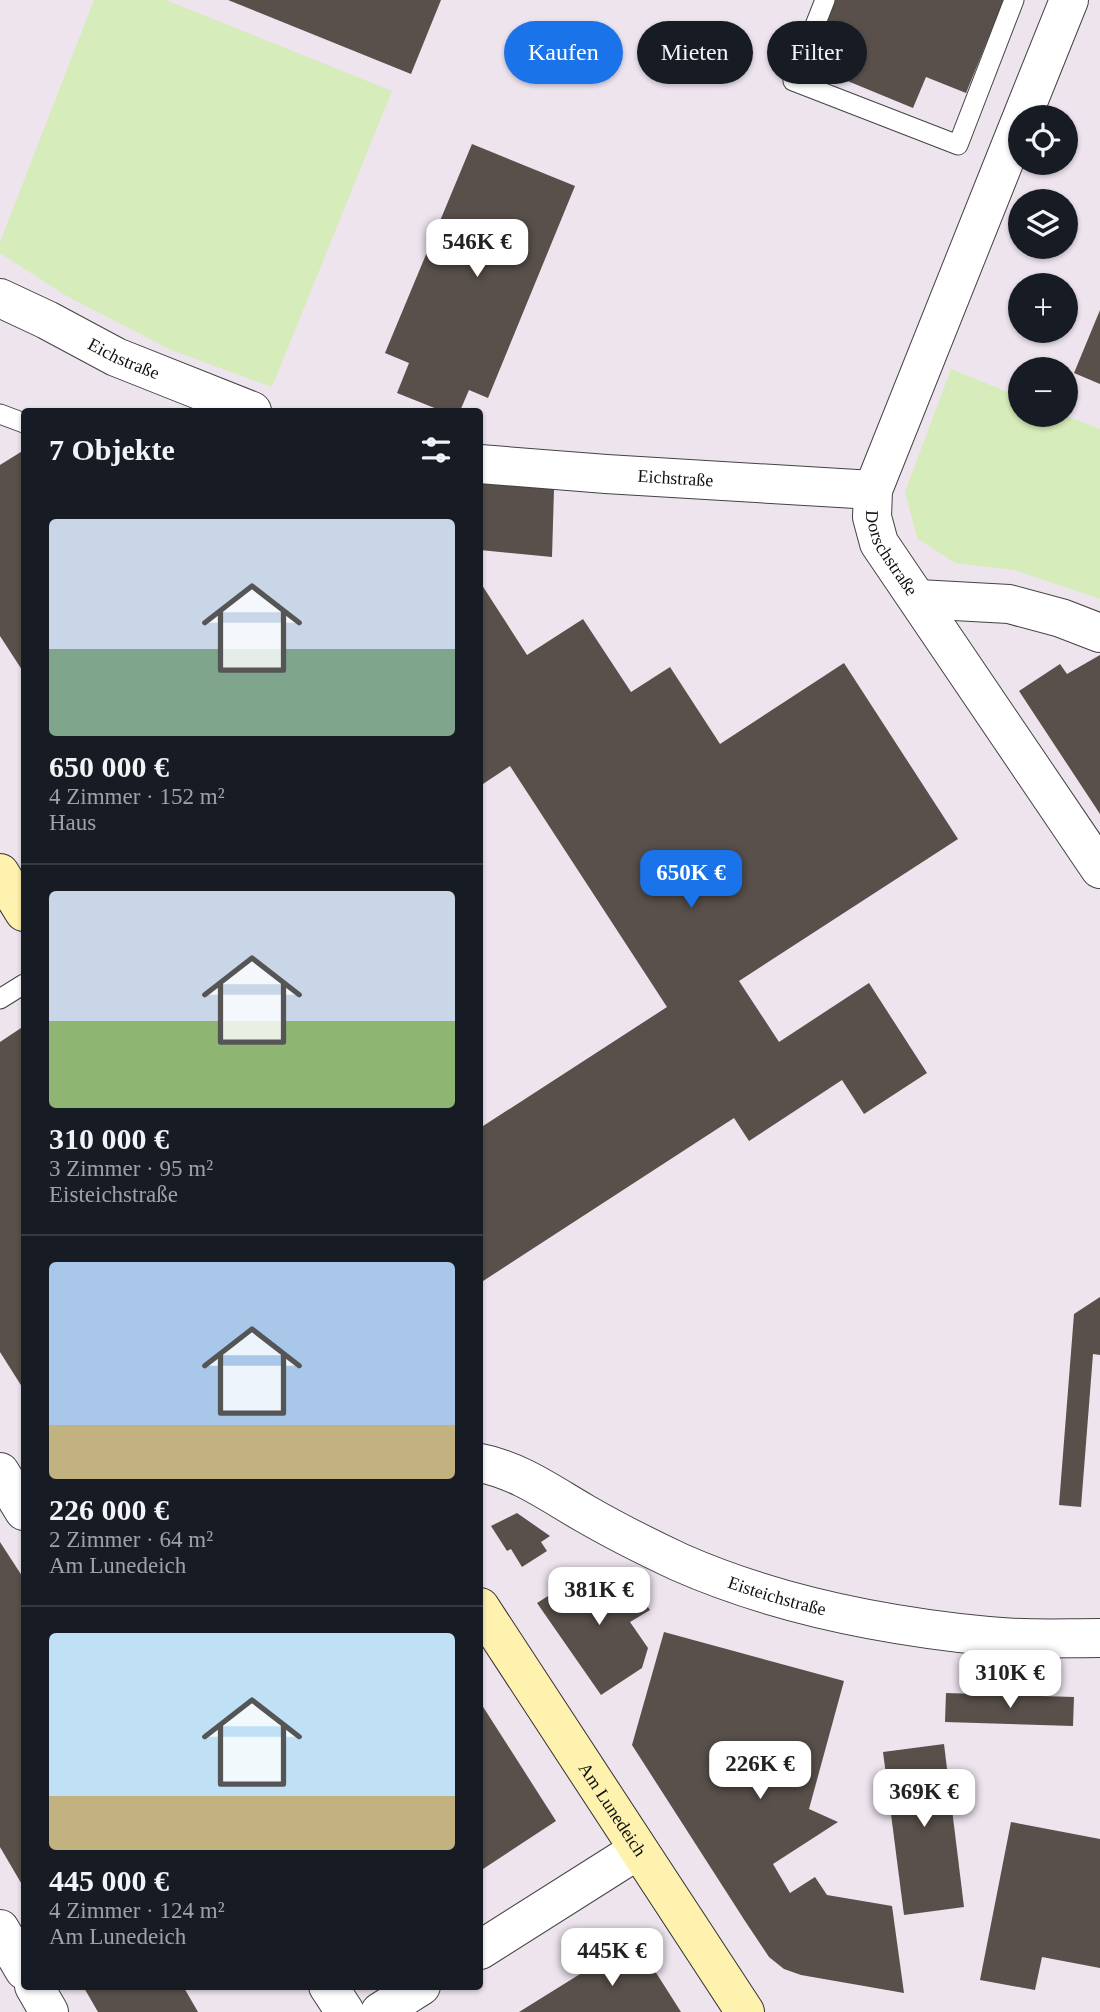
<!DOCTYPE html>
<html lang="de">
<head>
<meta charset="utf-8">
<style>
  :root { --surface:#171b24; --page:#20242c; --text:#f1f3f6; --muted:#9ea1a6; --line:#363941; --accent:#1a73e8 }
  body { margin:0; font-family:Georgia,serif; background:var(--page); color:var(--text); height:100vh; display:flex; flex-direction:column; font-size:26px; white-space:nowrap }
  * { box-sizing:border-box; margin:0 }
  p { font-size:23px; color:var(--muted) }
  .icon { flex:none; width:38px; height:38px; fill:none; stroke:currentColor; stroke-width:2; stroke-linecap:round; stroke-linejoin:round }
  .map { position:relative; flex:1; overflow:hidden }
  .panel { position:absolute; left:21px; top:408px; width:462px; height:1582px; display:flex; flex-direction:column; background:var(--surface); border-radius:7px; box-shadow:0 2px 5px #0004 }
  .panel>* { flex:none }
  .banner { position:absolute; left:504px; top:21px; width:490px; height:63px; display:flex; gap:14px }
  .controls { position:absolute; left:1008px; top:105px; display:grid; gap:14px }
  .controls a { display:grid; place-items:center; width:70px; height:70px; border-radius:50%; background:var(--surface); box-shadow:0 2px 5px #0004; font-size:35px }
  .price { position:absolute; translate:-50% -60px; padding:0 16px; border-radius:14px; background:#fff; color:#222; font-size:23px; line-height:46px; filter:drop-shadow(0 2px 4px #0008) }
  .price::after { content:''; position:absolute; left:50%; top:42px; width:21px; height:16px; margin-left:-10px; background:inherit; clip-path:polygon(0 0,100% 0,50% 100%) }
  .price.current { background:var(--accent); color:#fff }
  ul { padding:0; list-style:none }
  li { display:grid; align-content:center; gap:14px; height:371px; padding:0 28px }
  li+li { border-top:2px solid var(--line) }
  li span { display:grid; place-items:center; height:217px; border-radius:7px; color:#555 }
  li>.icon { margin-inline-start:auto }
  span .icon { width:126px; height:126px; fill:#fffc; stroke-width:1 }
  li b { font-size:30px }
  h2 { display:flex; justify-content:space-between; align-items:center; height:84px; padding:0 28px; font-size:30px }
  .tag { padding:0 24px; border-radius:32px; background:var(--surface); box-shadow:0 2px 5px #0004; font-size:24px; line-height:63px }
  .tag.current { background:var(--accent); color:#fff }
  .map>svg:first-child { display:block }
  .industrial { fill:#ede4ee; fill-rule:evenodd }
  .green { fill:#d6ecba }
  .building { fill:#59504b }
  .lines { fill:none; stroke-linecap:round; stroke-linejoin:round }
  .lane-casing { stroke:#434343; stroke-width:21 }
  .street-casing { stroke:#434343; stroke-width:40 }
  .secondary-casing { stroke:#323232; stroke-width:40 }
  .lane { stroke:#fff; stroke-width:19 }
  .street { stroke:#fff; stroke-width:38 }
  .secondary { stroke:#fff2ae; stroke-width:38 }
  .labels { text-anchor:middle; stroke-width:7; stroke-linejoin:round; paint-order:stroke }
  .street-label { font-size:18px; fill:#101010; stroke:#fff }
</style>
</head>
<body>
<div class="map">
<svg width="1100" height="2012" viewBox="0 0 1100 2012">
  <rect width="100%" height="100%" fill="#fffcf3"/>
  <path class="industrial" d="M 0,0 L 1100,0 L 1100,2012 L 0,2012 ZM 1020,117 L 1066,117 L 1066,163 L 1020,163 ZM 1020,201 L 1066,201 L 1066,247 L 1020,247 ZM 1020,285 L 1066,285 L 1066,331 L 1020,331 ZM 1020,369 L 1066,369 L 1066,415 L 1020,415 ZM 24,411 L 480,411 L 480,1986 L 24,1986 Z"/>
  <g class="green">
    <polygon points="94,0 166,0 392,91 272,387 171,350 65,295 0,253 0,242"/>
    <polygon points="951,369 1020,397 1020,415 1064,415 1100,429 1100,599 1014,570 955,563 917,538 905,492"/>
  </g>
  <g class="building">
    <polygon points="228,0 441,0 411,74"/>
    <polygon points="835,0 1004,0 966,93 926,77 913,108 833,75 846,43 822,33"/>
    <polygon points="472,144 575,186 488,398 469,390 460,411 442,411 397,393 409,363 385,353"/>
    <polygon points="1100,310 1100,384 1074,373"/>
    <polygon points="24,450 24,673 0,636 0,465"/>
    <polygon points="480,483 554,489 552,557 480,550"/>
    <polygon points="480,582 527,655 583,619 631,692 670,667 720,744 844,663 958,839 739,981 779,1042 869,983 927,1073 864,1114 842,1080 749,1141 734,1118 480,1283 480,1128 667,1007 510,766 480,786"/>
    <polygon points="1100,655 1100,814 1019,691 1060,664 1067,674"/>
    <polygon points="24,1026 24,1390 0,1352 0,1042"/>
    <polygon points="1100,1297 1100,1355 1093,1354 1081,1507 1059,1505 1074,1314"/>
    <polygon points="517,1513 550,1536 541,1542 547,1551 522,1567 511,1549 507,1551 491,1526"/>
    <polygon points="0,1542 24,1579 24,1888 0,1847"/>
    <polygon points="591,1569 639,1594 650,1610 630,1622 648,1648 642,1668 601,1695 537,1603"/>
    <polygon points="664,1632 844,1681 809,1809 838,1822 773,1864 790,1893 815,1877 827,1895 892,1906 904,1993 801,1975 784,1969 769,1957 745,1921 632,1745"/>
    <polygon points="946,1693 1074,1697 1073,1726 945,1722"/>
    <polygon points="480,1702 556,1821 480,1871"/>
    <polygon points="944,1744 964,1907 904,1915 883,1752"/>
    <polygon points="1011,1822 1100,1839 1100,1968 1042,1957 1035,1990 980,1980"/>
    <polygon points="634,1938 681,2012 519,2012 593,1966"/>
    <polygon points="83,1986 183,1986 198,2012 98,2012"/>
  </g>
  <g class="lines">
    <g class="lane-casing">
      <g id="lane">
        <polyline points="825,0 793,81 958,145 1014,0"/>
        <polyline points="0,414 24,423"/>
        <polyline points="0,999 24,984"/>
      </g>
    </g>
    <g class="street-casing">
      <g id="street">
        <polyline points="1022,117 1069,0"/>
        <path id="s1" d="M 1020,122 L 873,490 L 872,517 L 879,543 L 1100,869"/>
        <path id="s2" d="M 0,298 L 47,320 L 116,357 L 252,411"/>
        <path id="s3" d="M 480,464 L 606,474 L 873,490"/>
        <polyline points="918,599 1009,604 1061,618 1100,633"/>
        <path id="s4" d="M 480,1463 C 518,1470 551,1494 584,1513 C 615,1531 647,1547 679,1562 C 774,1604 886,1626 988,1636 C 1025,1640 1063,1638 1100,1638"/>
        <polyline points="0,1472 24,1511"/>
        <polyline points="0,1929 24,1970"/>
        <polyline points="480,1950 638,1850"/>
        <polyline points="34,1986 49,2012"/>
        <polyline points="328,1986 345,2012"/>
        <polyline points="380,2012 421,1986"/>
      </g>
    </g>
    <g class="secondary-casing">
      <g id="secondary">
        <polyline points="0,873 24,912"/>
        <path id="s5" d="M 480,1607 L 745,2012"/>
      </g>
    </g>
    <use href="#lane" class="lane"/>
    <use href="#street" class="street"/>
    <use href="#secondary" class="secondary"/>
  </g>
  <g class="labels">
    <g class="street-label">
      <text dy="6" stroke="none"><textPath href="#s2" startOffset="138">Eichstraße</textPath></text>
      <text dy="6" stroke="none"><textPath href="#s3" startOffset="196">Eichstraße</textPath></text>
      <text dy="6" stroke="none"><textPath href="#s1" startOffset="464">Dorschstraße</textPath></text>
      <text dy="6" stroke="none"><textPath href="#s4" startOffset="327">Eisteichstraße</textPath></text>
      <text dy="6" stroke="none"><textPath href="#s5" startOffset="242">Am Lunedeich</textPath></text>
    </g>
  </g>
</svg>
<div class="controls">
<a><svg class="icon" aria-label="locate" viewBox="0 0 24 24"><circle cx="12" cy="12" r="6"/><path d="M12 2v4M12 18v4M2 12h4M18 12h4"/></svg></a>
<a><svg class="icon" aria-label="layers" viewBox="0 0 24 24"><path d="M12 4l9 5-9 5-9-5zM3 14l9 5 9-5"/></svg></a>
<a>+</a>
<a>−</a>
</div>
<b class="price" style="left:477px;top:279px">546K €</b>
<b class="price current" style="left:691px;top:910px">650K €</b>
<b class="price" style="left:599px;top:1627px">381K €</b>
<b class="price" style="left:1010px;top:1710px">310K €</b>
<b class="price" style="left:760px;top:1801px">226K €</b>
<b class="price" style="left:924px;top:1829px">369K €</b>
<b class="price" style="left:612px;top:1988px">445K €</b>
<div class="banner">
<a class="tag current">Kaufen</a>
<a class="tag">Mieten</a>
<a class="tag">Filter</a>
</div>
<section class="panel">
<h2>7 Objekte<svg class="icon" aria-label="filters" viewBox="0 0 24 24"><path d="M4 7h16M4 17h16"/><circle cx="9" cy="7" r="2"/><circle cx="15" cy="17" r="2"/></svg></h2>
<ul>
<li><span style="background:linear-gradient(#c9d6e8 60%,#7fa58c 0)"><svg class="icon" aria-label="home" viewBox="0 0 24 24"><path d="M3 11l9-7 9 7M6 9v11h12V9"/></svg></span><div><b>650 000 €</b><p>4 Zimmer · 152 m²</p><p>Haus</p></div></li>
<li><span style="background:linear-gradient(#c9d6e8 60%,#8fb573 0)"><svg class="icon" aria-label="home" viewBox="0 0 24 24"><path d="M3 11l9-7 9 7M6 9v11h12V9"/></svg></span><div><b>310 000 €</b><p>3 Zimmer · 95 m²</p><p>Eisteichstraße</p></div></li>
<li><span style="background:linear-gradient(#a9c7e8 75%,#c2b280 0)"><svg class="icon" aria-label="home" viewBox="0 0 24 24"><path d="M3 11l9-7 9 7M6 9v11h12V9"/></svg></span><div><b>226 000 €</b><p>2 Zimmer · 64 m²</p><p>Am Lunedeich</p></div></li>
<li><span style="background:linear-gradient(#bfe0f5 75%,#c2b280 0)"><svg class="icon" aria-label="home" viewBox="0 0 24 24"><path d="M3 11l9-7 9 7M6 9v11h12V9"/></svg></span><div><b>445 000 €</b><p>4 Zimmer · 124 m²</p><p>Am Lunedeich</p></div></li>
</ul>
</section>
</div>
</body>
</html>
